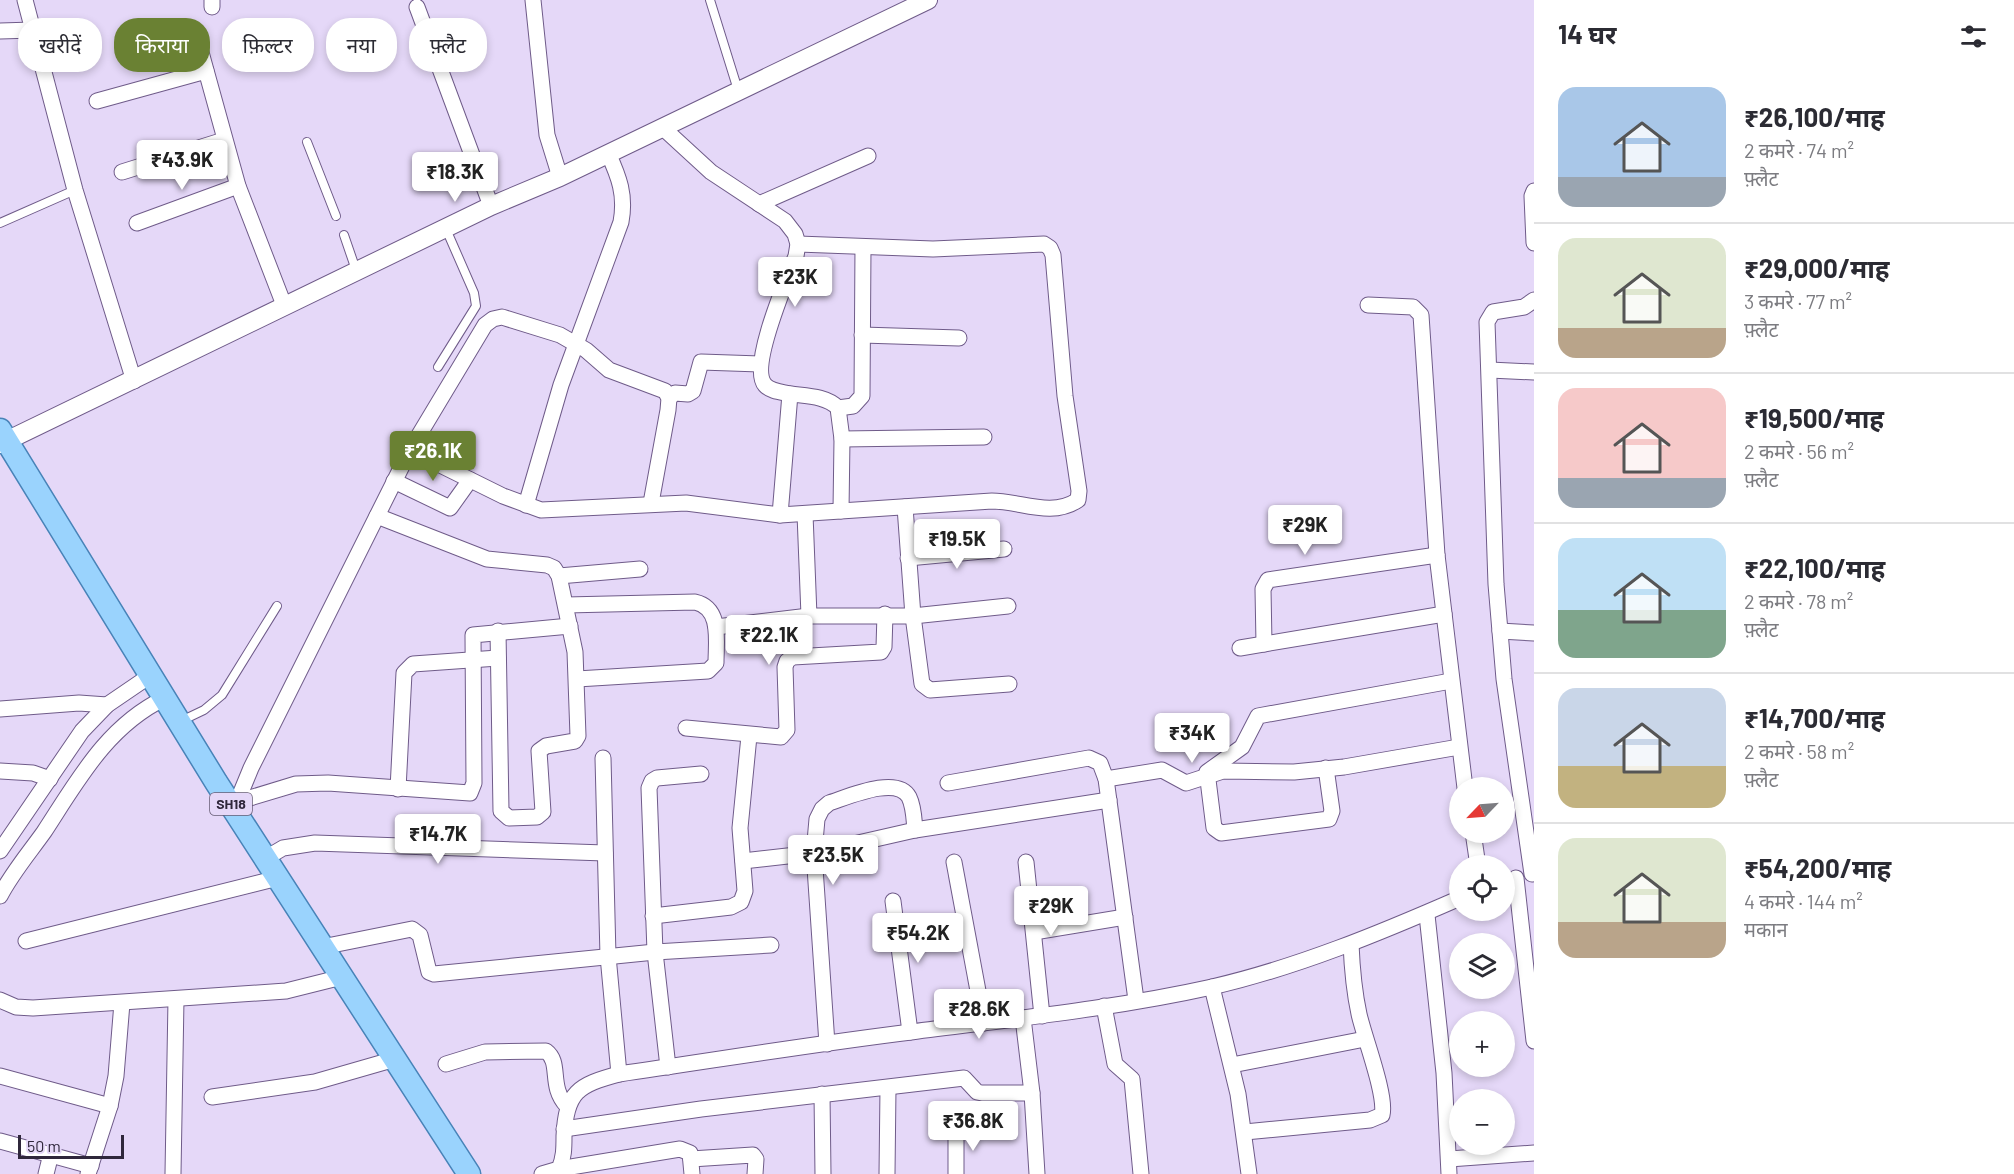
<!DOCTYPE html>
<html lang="hi">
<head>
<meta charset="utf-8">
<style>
  :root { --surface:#fff; --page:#f7f7f7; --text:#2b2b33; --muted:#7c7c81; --line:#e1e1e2; --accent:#6a8133 }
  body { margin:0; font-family:Barlow,"Noto Sans Devanagari",sans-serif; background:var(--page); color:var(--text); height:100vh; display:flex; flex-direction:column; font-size:22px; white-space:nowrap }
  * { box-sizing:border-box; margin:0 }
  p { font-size:20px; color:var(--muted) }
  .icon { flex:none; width:33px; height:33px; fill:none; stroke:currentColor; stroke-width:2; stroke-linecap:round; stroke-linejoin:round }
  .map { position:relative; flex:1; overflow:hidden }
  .details { display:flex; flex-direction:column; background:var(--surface); width:480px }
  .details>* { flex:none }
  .top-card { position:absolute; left:18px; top:18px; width:570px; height:54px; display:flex; gap:12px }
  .needle { width:39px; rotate:245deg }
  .controls { position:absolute; left:1449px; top:777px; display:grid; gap:12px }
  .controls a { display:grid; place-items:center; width:66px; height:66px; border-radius:50%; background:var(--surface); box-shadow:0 3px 9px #0003; font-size:30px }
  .scale { position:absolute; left:18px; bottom:15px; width:106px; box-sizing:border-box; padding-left:6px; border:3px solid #2f273b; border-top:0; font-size:16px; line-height:21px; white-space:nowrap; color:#2f273b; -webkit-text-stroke:4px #e5d8f8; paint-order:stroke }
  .price { position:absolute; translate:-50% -51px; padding:0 14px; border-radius:6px; background:#fff; color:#222; font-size:20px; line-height:39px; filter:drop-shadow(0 2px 3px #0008) }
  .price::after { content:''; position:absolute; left:50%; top:36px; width:18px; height:14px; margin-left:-9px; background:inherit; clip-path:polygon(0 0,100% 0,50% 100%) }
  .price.on { background:var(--accent); color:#fff }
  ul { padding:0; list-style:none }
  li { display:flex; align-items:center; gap:18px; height:150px; padding:0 24px }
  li+li { border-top:2px solid var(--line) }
  li span { display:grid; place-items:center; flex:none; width:168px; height:120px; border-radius:18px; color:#555 }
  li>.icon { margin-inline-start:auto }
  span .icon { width:72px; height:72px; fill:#fffc; stroke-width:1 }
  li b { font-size:26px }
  h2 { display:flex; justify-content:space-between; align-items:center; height:72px; padding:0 24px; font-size:26px }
  .pill { padding:0 21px; border-radius:24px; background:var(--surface); box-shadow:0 3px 9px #0003; font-size:21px; line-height:54px }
  .pill.on { background:var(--accent); color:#fff }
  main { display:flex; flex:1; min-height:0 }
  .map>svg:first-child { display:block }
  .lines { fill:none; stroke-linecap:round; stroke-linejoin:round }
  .service-casing { stroke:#6f5b89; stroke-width:10 }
  .minor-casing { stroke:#6f5b89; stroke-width:17 }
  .tertiary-casing { stroke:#6f5b89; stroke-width:20 }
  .primary-casing { stroke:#4883b8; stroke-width:25 }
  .service { stroke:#fff; stroke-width:8 }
  .minor { stroke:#fff; stroke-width:15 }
  .tertiary { stroke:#fff; stroke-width:18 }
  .primary { stroke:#9ad3fd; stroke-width:22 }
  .labels { text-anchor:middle; stroke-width:6; stroke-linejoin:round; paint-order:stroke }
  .shield { fill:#e5d8f8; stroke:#665c74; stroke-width:1.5 }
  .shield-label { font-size:14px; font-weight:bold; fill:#2f273b }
</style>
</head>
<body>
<main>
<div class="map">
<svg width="1534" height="1174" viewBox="0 0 1534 1174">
  <rect width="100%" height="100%" fill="#e5d8f8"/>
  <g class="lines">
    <g class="service-casing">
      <g id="service">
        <polyline points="710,0 738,90"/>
        <polyline points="307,142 336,216"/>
        <polyline points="0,223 75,190"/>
        <polyline points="344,235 356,270"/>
        <polyline points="438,367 476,306 474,293 446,229"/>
        <polyline points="181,721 204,710 222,695 277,606"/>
      </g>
    </g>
    <g class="minor-casing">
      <g id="minor">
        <polyline points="25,0 75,190 134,381"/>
        <polyline points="533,0 547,135 560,177"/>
        <polyline points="212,7 212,0"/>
        <polyline points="417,7 491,206"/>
        <polyline points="0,31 33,30"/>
        <polyline points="199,45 238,186 284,305"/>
        <polyline points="97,101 206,71"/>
        <path d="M 662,127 L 711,172 L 785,221 L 795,234 L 798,244 L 796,256 C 787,279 749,367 765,385 C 771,392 782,392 791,394 C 806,396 827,396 838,408 L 842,439 L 841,511"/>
        <polyline points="122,172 224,140"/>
        <polyline points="1534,191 1532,196 1534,243"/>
        <polyline points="759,204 868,156"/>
        <polyline points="137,223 238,186"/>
        <polyline points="1368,305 1413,307 1421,315 1437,555 1465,788"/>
        <polyline points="862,335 959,338"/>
        <polyline points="1490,370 1534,372"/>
        <polyline points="669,398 675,393 688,394 693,391 701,362 760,364"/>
        <polyline points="838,408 853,406 862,396 863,247"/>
        <polyline points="842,439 984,437"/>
        <path d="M 410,450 L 503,496 L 541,510 L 686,503 L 780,515 L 992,501 C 1021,501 1051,518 1078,500 L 1079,491 L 1065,396 L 1053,255 L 1050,248 L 1044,244 L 933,249 L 798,244"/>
        <polyline points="394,481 450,508 470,480"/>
        <path d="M 526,505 L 561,385 L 621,222 C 626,195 619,177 608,153"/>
        <polyline points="905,507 913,616 922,684 930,690 1009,684"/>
        <polyline points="805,514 809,616"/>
        <polyline points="780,515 790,394"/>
        <polyline points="377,516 487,559 547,565 554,568 559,576 575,652 578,736 575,741 546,746 539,751 543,812 537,817 509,818 501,811 498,631"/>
        <polyline points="908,558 1004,549"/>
        <polyline points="559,576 640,569"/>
        <path d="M 566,605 L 695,602 C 722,608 716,641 716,663 L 708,671 L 577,679"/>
        <polyline points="716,627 809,616 913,616 1008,606"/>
        <polyline points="1500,631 1534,633"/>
        <polyline points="1264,644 1263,589 1268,580 1437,555"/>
        <polyline points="1240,648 1444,614"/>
        <polyline points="0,709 79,703 107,705"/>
        <polyline points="686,728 781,737 787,730 785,667 787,661 793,657 881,652 884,647 885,614"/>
        <polyline points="603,758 608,956 619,1074"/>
        <polyline points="1326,768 1332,811 1329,819 1221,833 1214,828 1207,772 1242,747 1258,716 1451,681"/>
        <polyline points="0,771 33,773 50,779"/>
        <polyline points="1106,779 1162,770 1186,783 1223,771 1294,772 1344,767 1459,747"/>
        <polyline points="948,783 1089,758 1100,763 1106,779 1136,1000"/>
        <polyline points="398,789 404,673 413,664 498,658"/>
        <polyline points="237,802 251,768 410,450 485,325 493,319 502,317 560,335 586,350 609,370 665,391 669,398 668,410 651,503"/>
        <polyline points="230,804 296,784 328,783 470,793 474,783 473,635 570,626"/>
        <polyline points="1473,832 1478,866"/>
        <polyline points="0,851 82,731 107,705 151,675"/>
        <polyline points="266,858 283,848 315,843 605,853"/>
        <polyline points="743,861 814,853 915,830 1109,800"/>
        <polyline points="954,862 984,1023"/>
        <polyline points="1026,862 1042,1016"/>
        <polyline points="1532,874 1504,679 1496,584 1487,322 1493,312 1524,307 1534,300"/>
        <polyline points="1516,878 1534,1041"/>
        <path d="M 0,896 C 12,873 29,853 44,832 C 78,780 107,726 165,698"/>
        <polyline points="893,901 910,1032"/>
        <polyline points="1427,915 1444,1073 1449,1174"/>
        <polyline points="653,916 731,907 741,902 745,891 740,828 749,736"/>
        <polyline points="1034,932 1125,917"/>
        <polyline points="26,941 278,878"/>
        <polyline points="322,947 412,929 420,935 429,972 434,974 655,952 771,945"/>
        <polyline points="1212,987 1238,1094 1249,1174"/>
        <polyline points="0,1000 16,1007 33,1008 286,991 342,977"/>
        <polyline points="1104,1006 1115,1064 1132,1079 1141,1174"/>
        <polyline points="1023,1018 1032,1093 1037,1174"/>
        <path d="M 827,1044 L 814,853 L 817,819 L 822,809 L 829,803 C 848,797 897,775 909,797 C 914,807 914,820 915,830"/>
        <path d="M 446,1064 L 485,1052 L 546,1051 C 562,1063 548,1086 567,1106"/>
        <polyline points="1232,1065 1365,1039"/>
        <polyline points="668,1067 655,952 649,788 652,781 657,778 701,774"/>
        <polyline points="0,1076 110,1106"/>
        <polyline points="822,1094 823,1174"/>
        <polyline points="212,1097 315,1082 395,1059"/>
        <polyline points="564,1129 701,1109 964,1078 977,1092 982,1093 1032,1093"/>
        <path d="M 1245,1132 L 1370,1120 L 1382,1115 C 1387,1096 1364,1037 1359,1014 C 1354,991 1352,968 1351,944"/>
        <polyline points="0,1141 91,1166"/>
        <polyline points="691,1159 753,1155 756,1159 755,1174"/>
        <polyline points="1449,1159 1534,1153"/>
        <polyline points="559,1169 680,1149 690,1153 692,1174"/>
        <polyline points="46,1174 51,1154"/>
        <polyline points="88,1174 110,1106 116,1076 122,1003"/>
        <polyline points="173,1174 176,999"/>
        <path d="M 542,1174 L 559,1169 C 564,1158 564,1148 564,1136 C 566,1092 578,1085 619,1074 C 716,1060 813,1044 911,1032 C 1011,1019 1113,1009 1212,987 C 1298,967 1380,933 1460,898"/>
        <polyline points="887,1174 888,1088"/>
        <polyline points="956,1174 956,1129"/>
      </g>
    </g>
    <g class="tertiary-casing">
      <polyline id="tertiary" points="0,444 491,206 560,177 928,0"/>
    </g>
    <g class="primary-casing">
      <polyline id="primary" points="0,430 216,782 469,1174"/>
    </g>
    <use href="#service" class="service"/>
    <use href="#minor" class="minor"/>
    <use href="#tertiary" class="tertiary"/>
    <use href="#primary" class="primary"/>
  </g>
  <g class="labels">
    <rect class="shield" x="210" y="793" width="42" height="22" rx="4.5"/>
    <g class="shield-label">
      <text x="231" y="809">SH18</text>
    </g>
  </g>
</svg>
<div class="controls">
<a><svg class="needle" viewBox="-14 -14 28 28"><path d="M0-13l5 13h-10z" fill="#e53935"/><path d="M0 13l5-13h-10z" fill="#7c7c81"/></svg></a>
<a><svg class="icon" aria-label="locate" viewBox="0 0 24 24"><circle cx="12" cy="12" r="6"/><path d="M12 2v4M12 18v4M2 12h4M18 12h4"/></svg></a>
<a><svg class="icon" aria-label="layers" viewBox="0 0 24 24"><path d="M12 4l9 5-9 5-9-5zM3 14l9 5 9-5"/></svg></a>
<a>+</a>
<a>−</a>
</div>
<div class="scale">50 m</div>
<b class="price" style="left:182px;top:191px">₹43.9K</b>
<b class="price" style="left:455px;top:203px">₹18.3K</b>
<b class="price" style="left:795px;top:308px">₹23K</b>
<b class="price on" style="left:433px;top:482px">₹26.1K</b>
<b class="price" style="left:1305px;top:556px">₹29K</b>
<b class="price" style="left:957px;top:570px">₹19.5K</b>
<b class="price" style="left:769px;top:666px">₹22.1K</b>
<b class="price" style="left:1192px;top:764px">₹34K</b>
<b class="price" style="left:438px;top:865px">₹14.7K</b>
<b class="price" style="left:833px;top:886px">₹23.5K</b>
<b class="price" style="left:1051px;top:937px">₹29K</b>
<b class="price" style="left:918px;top:964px">₹54.2K</b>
<b class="price" style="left:979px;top:1040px">₹28.6K</b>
<b class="price" style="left:973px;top:1152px">₹36.8K</b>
<div class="top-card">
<a class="pill">खरीदें</a>
<a class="pill on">किराया</a>
<a class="pill">फ़िल्टर</a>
<a class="pill">नया</a>
<a class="pill">फ़्लैट</a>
</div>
</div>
<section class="details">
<h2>14 घर<svg class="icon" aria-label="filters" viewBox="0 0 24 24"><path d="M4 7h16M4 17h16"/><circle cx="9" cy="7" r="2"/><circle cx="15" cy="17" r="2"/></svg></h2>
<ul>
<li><span style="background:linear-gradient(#a9c7e8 75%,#9aa5b1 0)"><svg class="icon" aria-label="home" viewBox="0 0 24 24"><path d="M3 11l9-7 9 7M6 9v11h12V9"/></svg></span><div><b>₹26,100/माह</b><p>2 कमरे · 74 m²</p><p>फ़्लैट</p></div></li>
<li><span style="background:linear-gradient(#dfe7d0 75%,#b9a48a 0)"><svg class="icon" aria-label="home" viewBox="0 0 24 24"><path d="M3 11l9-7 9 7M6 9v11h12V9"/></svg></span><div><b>₹29,000/माह</b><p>3 कमरे · 77 m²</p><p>फ़्लैट</p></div></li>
<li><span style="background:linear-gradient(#f6c9c9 75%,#9aa5b1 0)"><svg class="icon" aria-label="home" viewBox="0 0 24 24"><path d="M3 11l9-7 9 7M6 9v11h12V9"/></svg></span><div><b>₹19,500/माह</b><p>2 कमरे · 56 m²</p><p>फ़्लैट</p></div></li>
<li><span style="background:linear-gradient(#bfe0f5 60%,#7fa58c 0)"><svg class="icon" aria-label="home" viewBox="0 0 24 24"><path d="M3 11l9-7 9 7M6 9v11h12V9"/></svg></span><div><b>₹22,100/माह</b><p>2 कमरे · 78 m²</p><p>फ़्लैट</p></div></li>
<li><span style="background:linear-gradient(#c9d6e8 65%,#c2b280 0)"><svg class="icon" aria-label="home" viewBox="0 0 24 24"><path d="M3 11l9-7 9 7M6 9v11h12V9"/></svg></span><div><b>₹14,700/माह</b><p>2 कमरे · 58 m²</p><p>फ़्लैट</p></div></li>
<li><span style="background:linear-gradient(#dfe7d0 70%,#b9a48a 0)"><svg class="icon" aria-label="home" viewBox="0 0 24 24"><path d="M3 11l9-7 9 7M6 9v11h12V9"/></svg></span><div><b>₹54,200/माह</b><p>4 कमरे · 144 m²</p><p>मकान</p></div></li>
</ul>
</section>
</main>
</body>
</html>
